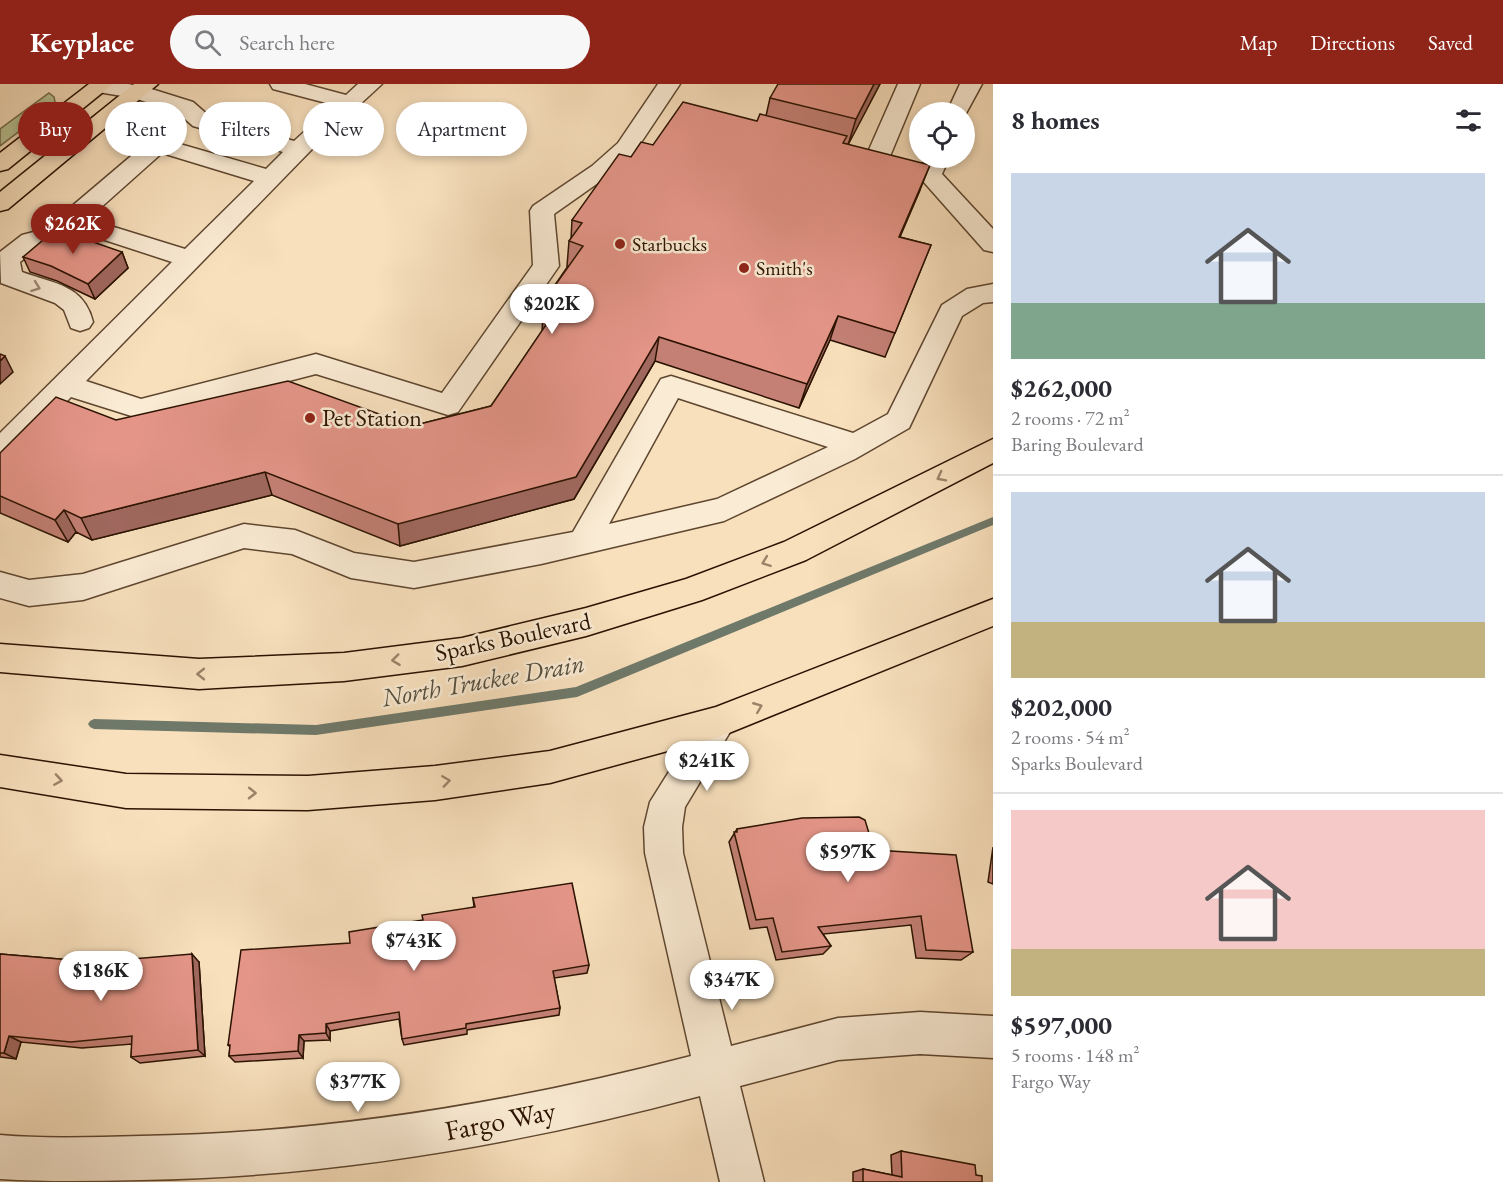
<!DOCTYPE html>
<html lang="en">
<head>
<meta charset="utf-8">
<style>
  :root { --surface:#fff; --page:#f7f7f7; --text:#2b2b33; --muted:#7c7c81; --line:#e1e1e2; --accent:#8f2418 }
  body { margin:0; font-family:"EB Garamond",serif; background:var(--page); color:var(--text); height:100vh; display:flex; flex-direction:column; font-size:22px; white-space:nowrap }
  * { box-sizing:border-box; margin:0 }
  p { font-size:20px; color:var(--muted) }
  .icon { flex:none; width:33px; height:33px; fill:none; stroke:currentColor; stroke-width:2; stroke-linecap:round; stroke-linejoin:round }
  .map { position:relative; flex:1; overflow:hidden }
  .details { display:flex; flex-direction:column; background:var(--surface); width:510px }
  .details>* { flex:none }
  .banner { position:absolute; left:18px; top:18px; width:570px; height:54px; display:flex; gap:12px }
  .tools { position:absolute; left:909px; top:18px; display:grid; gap:12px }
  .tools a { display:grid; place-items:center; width:66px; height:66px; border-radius:50%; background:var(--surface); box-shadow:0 3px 9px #0003; font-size:30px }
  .price { position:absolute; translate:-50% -51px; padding:0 14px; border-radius:21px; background:#fff; color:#222; font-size:20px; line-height:39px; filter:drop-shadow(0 2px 3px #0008) }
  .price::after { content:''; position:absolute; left:50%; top:36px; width:18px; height:14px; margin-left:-9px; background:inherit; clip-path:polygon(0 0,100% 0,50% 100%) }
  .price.current { background:var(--accent); color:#fff }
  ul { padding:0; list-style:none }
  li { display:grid; align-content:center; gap:12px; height:318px; padding:0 18px }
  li+li { border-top:2px solid var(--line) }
  li span { display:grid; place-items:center; height:186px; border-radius:0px; color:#555 }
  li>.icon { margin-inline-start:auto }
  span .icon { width:108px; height:108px; fill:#fffc; stroke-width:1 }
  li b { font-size:26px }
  h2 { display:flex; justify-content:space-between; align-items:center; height:72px; padding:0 18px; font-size:26px }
  .pill { padding:0 21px; border-radius:27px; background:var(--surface); box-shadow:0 3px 9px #0003; font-size:21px; line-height:54px }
  .pill.current { background:var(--accent); color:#fff }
  header { display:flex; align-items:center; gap:36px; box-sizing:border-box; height:84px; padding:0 30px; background:var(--accent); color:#fff }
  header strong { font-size:28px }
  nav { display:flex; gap:33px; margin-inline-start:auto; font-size:21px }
  .search { width:420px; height:54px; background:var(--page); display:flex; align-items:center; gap:15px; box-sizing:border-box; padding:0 21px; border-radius:33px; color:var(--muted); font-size:22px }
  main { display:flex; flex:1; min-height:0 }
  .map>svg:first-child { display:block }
  .green { fill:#b9c394; stroke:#726a4a; stroke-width:1.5 }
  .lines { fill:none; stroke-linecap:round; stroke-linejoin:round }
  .stream { fill:#6f796a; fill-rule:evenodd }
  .minor-casing { stroke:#5e462f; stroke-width:3 }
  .major-casing { stroke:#2b1200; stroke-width:3 }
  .minor { fill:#faebd4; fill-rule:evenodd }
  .major { fill:#f8e0bd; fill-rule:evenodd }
  .wall { fill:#c48075; stroke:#2b1200; stroke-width:1.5 }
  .shaded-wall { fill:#a0685f; stroke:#2b1200; stroke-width:1.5 }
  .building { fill:#e49588; stroke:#2b1200; stroke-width:1.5 }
  .oneway { stroke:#9d8975 }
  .oneway2 { stroke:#9c8368 }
  .poi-dot { fill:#8f2418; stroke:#faebd4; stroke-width:2 }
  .labels { text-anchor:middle; stroke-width:5; stroke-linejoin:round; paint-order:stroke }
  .far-poi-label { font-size:20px; fill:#2b1200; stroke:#faebd4; text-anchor:start }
  .poi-label { font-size:24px; fill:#2b1200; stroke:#faebd4; text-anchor:start }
  .street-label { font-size:24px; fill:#2b1200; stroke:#faebd4 }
  .water-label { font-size:26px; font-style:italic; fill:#534e3e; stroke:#faebd4 }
  .near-street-label { font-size:28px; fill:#2b1200; stroke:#faebd4 }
</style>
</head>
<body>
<header>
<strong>Keyplace</strong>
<div class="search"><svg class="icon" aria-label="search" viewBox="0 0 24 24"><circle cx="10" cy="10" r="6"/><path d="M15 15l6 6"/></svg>Search here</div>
<nav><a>Map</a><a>Directions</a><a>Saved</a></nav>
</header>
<main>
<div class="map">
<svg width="993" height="1098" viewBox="0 0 993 1098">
  <rect width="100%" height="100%" fill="#f8e0bd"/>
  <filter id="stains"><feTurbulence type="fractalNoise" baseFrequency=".00333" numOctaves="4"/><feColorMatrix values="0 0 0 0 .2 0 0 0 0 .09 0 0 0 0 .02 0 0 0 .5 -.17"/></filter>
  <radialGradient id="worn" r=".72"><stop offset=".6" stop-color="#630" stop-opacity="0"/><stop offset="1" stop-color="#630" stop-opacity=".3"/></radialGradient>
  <polygon class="green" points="49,9 54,13 55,18 50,24 0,62 0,45"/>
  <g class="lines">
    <polygon class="stream" points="993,433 993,441 577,613 316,651 94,645 90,643 88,640 90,637 94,635 316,641 576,603"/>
    <g class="minor-casing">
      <g id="minor">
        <path d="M 91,0 L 128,0 L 145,3 L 193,18 L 209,32 L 294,57 L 334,21 L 273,5 L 270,0 L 305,0 L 346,11 L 358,0 L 382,0 L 317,60 L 86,297 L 141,315 L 316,270 L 442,309 L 533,181 L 530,127 L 533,122 L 592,82 L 618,59 L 658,0 L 680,0 L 634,69 L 608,92 L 554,130 L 559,182 L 458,328 L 448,331 L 316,290 L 141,335 L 71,313 L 10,375 L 0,378 L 0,349 L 172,178 L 74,146 L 63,155 L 40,163 L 20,178 L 22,188 C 55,200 84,201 93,238 L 89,244 L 80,247 L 71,244 L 64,226 L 55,219 L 1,199 L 0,168 L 22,151 L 45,145 L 150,56 L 166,56 L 266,85 L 283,68 L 193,42 L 177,28 L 134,14 L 92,7 ZM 162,69 L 254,97 L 185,165 L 88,135 Z"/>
        <polygon points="898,0 920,0 888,77 884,82 868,82 864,77"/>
        <polygon points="960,0 982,0 964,33 964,28 947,28"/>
        <polygon points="926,74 949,74 942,90 993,145 993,168 984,166 922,96 918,91"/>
        <path d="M 993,200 L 993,218 L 983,219 L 962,232 L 909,344 L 855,375 L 724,437 L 541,480 L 414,504 L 351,494 L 292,470 L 244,464 L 83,516 L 29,522 L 0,514 L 0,488 L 29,496 L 83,490 L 244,440 L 295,446 L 354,469 L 414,478 L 573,448 L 661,295 L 671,292 L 853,349 L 888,330 L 942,221 L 967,205 ZM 678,314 L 828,363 L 717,415 L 609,440 Z"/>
        <path d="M 719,623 L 731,627 L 736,638 L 685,723 L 682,743 L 683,769 L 731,962 L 838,934 L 920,928 L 993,932 L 993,974 L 920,970 L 838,976 L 740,1002 L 764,1098 L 720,1098 L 700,1012 C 517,1061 331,1093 141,1096 C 94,1097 47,1098 0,1095 L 0,1051 C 47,1055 94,1053 141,1052 C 327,1049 511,1019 691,972 L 645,769 L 644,743 L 650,718 L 707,627 Z"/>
      </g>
    </g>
    <g class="major-casing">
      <g id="major">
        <polygon points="89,0 113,0 8,85 0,87 0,69"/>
        <polygon points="134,0 158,0 8,125 0,127 0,108"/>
        <polygon points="993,355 993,379 806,476 702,516 586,552 462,582 344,597 199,605 0,588 0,560 199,575 344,569 462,554 586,524 686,495 784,458"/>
        <polygon points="993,515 993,542 719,653 550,699 435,716 308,726 126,724 0,703 0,671 126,690 308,692 435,682 550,667 716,623"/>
      </g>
    </g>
    <use href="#minor" class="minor"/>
    <use href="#major" class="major"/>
  </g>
  <g class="wall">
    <polygon points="880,0 848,60 920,106 900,153 931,161 885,273 830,256 799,324 655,277 574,415 400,462 272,411 92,456 76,448 68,458 0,429 0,369 116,336 412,342 491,322 542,247 544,217 568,182 567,182 569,157 571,155 572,136 631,73 653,61 757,37 766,32 770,14"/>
    <polygon points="122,168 128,184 95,215 57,197 30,188 23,173"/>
    <polygon points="737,745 874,766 973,868 961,876 916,874 911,841 823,850 831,862 823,870 776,876 767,843 750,845 729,758"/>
    <polygon points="993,763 993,800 988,798"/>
    <polygon points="473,814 589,881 587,889 554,894 560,924 559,931 467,946 467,950 404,961 402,955 399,935 330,947 330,956 304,957 303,974 235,978 229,972 230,963 228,961 423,836 474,823"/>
    <polygon points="0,870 95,878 199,878 205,972 140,979 131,973 132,960 82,964 21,958 16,975 0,973"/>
    <polygon points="901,1067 976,1091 982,1098 853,1098 853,1088 863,1085 892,1091 891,1071"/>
  </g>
  <g class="shaded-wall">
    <polygon points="874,0 880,0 848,61 856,35"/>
    <polygon points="930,81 920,106 889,177 899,153"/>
    <polygon points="122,168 128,184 95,215 88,200"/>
    <polygon points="838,232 830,256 799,324 807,300"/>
    <polygon points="659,253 655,277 574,415 400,462 398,440"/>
    <polygon points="5,272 13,288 0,300 0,277"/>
    <polygon points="265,388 272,411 92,456 81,434"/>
    <polygon points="64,426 76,448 68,458 55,436"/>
    <polygon points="192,870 199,878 205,972 198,966"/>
    <polygon points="326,940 330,947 330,956 326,949"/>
    <polygon points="299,951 304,957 303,974 298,967"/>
    <polygon points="9,952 21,958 16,975 4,969"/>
  </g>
  <g class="building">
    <polygon points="778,0 874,0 856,35 770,14"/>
    <polygon points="683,18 757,37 760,30 847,52 843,59 930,81 899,153 931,161 895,249 838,232 807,300 659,253 576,393 398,440 265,388 81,434 64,426 55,436 0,412 0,369 56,313 116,336 288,297 412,342 491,322 552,232 543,229 550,219 544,217 583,162 569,157 582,139 572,136 619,70 631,73 641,58 653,61"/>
    <polygon points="56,145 122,168 88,200 51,182 23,173"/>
    <polygon points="0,270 5,272 0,277"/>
    <polygon points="859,733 865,736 874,766 956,771 973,868 926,866 921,832 818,843 831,862 782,868 773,834 756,836 734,748 737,748 737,745 802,734"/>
    <polygon points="572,799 589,881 553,887 560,924 466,940 466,944 402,955 399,928 326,940 326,949 299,951 298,967 229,972 230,961 228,961 241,866 350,859 349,848 423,836 422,831 475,823 473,814"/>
    <polygon points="0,870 95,878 192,870 198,966 131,973 132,952 71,958 9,952 4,969 0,969"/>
    <polygon points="901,1067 975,1081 976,1091 982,1092 982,1098 863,1098 863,1085 902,1093"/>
  </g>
  <defs><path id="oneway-chevron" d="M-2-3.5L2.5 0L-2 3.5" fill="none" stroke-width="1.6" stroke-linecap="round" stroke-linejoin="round" transform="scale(1.5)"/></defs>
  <use class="oneway" href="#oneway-chevron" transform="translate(36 203) rotate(20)"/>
  <g class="oneway2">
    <use href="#oneway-chevron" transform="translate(941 393) rotate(153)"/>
    <use href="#oneway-chevron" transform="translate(766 478) rotate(159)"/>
    <use href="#oneway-chevron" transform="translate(396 576) rotate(173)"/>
    <use href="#oneway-chevron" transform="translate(201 590) rotate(-180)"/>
    <use href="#oneway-chevron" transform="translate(758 623) rotate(-22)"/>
    <use href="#oneway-chevron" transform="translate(58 696) rotate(9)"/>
    <use href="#oneway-chevron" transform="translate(446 697) rotate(-8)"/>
    <use href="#oneway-chevron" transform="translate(252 709) rotate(1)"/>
  </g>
  <g class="poi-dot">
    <circle cx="620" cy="160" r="6"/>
    <circle cx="744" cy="184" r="6"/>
    <circle cx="310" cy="334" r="6"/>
  </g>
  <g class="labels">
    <g class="far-poi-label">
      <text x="632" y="167">Starbucks</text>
      <text x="756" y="191">Smith's</text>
    </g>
    <g class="poi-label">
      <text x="322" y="342">Pet Station</text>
    </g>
    <g class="street-label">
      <text transform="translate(513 553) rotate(-12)" y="8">Sparks Boulevard</text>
    </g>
    <g class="water-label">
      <text transform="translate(483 596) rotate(-10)" y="9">North Truckee Drain</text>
    </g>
    <g class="near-street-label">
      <text transform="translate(500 1036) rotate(-11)" y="10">Fargo Way</text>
    </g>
  </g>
  <rect width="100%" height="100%" filter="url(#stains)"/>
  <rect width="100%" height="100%" fill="url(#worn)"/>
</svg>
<div class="tools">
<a><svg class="icon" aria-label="locate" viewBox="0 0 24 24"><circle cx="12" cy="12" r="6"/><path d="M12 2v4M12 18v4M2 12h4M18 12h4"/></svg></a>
</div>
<b class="price current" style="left:73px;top:171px">$262K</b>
<b class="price" style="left:552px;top:251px">$202K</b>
<b class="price" style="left:707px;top:708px">$241K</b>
<b class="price" style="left:848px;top:799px">$597K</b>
<b class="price" style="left:414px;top:888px">$743K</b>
<b class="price" style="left:101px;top:918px">$186K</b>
<b class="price" style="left:732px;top:927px">$347K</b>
<b class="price" style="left:358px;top:1029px">$377K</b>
<div class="banner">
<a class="pill current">Buy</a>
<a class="pill">Rent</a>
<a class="pill">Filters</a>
<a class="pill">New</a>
<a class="pill">Apartment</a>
</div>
</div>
<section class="details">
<h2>8 homes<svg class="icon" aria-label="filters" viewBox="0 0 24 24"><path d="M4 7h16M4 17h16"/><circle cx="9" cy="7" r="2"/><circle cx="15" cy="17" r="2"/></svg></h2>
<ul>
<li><span style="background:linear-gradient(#c9d6e8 70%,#7fa58c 0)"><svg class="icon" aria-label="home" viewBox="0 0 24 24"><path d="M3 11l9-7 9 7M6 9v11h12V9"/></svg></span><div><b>$262,000</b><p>2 rooms · 72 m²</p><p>Baring Boulevard</p></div></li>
<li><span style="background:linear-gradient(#c9d6e8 70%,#c2b280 0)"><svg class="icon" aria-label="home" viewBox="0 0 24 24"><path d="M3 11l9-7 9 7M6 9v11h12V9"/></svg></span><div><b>$202,000</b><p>2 rooms · 54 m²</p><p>Sparks Boulevard</p></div></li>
<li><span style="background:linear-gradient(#f6c9c9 75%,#c2b280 0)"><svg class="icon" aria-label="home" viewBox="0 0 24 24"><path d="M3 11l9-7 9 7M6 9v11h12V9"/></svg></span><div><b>$597,000</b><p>5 rooms · 148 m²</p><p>Fargo Way</p></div></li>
</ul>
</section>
</main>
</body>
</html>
